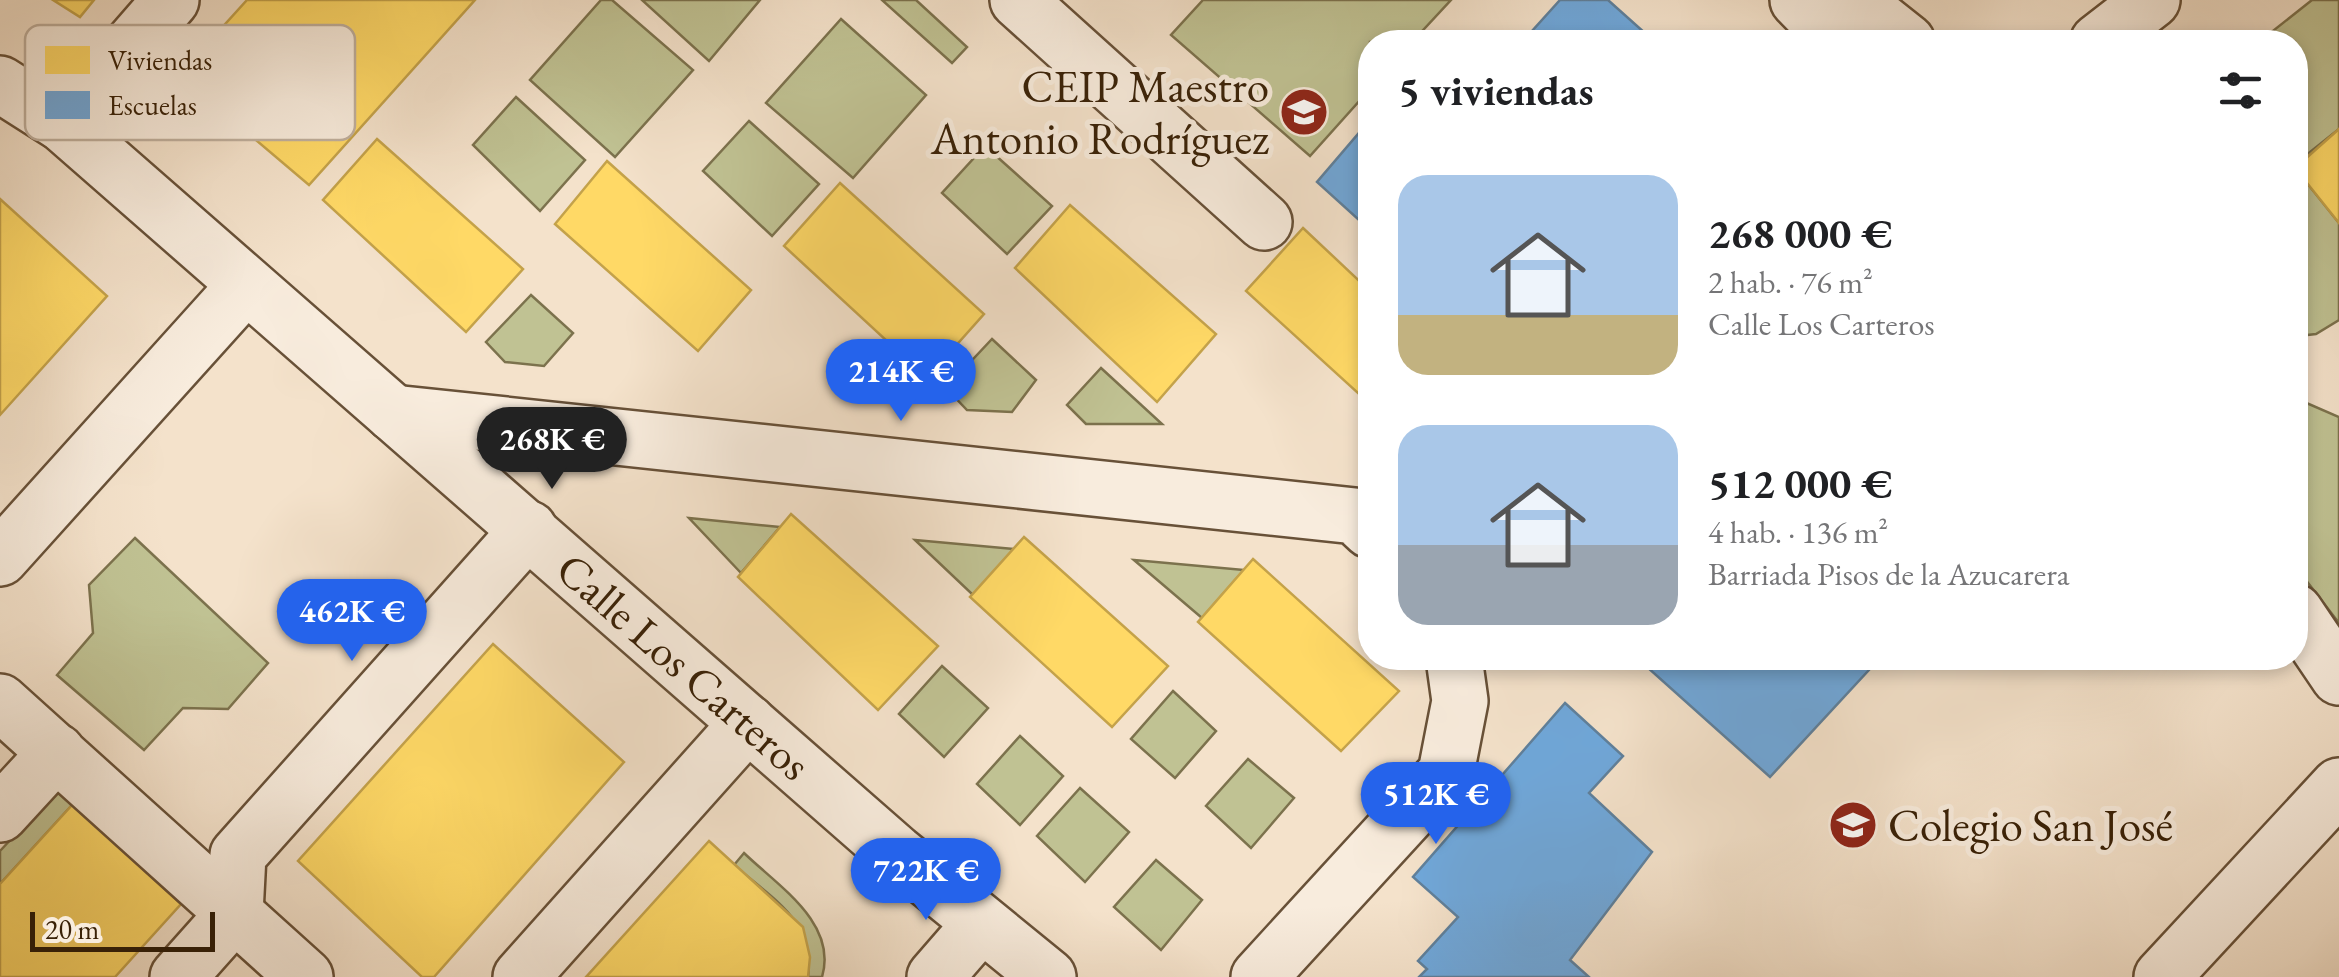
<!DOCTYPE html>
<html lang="es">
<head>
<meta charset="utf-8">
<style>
  :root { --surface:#fff; --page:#f6f6f6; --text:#202124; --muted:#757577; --accent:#2563eb }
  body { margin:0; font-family:"EB Garamond",serif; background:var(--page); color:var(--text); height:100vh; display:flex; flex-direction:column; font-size:38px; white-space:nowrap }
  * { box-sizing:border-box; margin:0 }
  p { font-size:32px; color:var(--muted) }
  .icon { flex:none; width:55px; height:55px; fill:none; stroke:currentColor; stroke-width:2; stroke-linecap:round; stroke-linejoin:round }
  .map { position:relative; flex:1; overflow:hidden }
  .details { position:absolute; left:1358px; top:30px; width:950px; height:640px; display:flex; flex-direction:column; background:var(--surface); border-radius:40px; box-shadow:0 5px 15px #0003 }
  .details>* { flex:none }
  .scale { position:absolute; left:30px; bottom:25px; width:185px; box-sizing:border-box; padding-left:10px; border:5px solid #392107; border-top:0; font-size:28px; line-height:35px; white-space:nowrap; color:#392107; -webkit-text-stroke:8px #f8ecdd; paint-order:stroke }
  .price { position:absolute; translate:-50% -85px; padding:0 22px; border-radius:35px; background:var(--accent); color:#fff; font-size:32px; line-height:65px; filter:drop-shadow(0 2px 5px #0008) }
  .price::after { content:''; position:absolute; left:50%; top:60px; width:30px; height:22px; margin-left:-15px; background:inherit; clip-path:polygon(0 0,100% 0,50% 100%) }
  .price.current { background:#222; color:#fff }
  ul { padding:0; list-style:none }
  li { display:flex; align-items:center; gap:30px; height:250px; padding:0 40px }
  li span { display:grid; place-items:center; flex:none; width:280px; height:200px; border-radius:30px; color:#555 }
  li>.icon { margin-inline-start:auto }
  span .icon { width:120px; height:120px; fill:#fffc; stroke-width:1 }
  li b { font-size:42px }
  h2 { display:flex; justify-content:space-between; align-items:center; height:120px; padding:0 40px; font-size:42px }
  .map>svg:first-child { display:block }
  .green { fill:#c0c293; stroke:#7c724d; stroke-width:2.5 }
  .homes { fill:#ffd966; stroke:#c4a24a; stroke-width:2.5 }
  .schools { fill:#6fa8dc; stroke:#5f809c; stroke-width:2.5 }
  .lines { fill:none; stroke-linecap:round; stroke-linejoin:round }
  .street-casing { stroke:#685138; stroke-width:60 }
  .street { stroke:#f8ecdd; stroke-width:55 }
  .labels { text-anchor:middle; stroke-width:10; stroke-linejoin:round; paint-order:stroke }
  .poi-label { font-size:45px; fill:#392107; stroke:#f8ecdd; text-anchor:end }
  .street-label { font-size:45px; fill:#392107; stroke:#f8ecdd }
  .key { fill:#f8ecdd; stroke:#bfaf9d; stroke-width:2.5 }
  .key-label { font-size:28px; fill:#392107 }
</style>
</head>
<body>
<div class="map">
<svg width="2339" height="977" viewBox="0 0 2339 977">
  <rect width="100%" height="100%" fill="#f4e2cb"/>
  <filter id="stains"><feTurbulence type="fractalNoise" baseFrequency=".002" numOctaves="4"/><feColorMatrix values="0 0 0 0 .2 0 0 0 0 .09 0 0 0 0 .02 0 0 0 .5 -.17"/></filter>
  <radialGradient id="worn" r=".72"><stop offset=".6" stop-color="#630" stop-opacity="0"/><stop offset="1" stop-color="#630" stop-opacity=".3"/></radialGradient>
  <g class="green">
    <polygon points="601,0 612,0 693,70 615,157 530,80"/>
    <polygon points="642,0 760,0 709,61"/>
    <polygon points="882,0 916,0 967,47 952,63"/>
    <polygon points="1203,0 1451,0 1412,42 1370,42 1370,89 1310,156 1171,35"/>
    <polygon points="2312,0 2339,0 2339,129 2295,164 2295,42 2259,42"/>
    <polygon points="841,19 926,95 853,178 766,103"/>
    <polygon points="516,97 585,160 540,211 473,145"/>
    <polygon points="749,121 819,184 772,236 703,171"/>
    <polygon points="985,146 1052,206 1007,254 942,193"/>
    <polygon points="2295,168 2339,223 2339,320 2316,334 2298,336"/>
    <polygon points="531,295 573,333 544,366 505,362 486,342"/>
    <polygon points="992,339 1036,380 1012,412 967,410 946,388"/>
    <polygon points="1101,368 1162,424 1086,424 1067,405"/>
    <polygon points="2295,398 2339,417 2339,623 2295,566"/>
    <polygon points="689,518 780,527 741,573"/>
    <polygon points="135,538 268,663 228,709 183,708 144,750 57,675 93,633 89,585"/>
    <polygon points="915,540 1014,549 973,595"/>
    <polygon points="1134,560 1244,570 1202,618"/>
    <polygon points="942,666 988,708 944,757 899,714"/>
    <polygon points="1173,691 1216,731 1175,778 1131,739"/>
    <polygon points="1020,736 1063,776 1020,825 977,784"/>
    <polygon points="1248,759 1294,798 1251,848 1206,806"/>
    <polygon points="1080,788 1129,832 1085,882 1037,836"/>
    <polygon points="57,790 73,804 0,884 0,851"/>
    <path d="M 744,853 C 778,886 838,923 822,977 L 808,977 C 815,920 772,899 734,865 Z"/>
    <polygon points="1156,860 1202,900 1161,950 1114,907"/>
  </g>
  <g class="homes">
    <polygon points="53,0 94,0 80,17"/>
    <polygon points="247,0 475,0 309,185 179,75"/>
    <polygon points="2339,129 2339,223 2295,168"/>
    <polygon points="377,139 523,269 466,332 323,200"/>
    <polygon points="607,161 751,290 698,351 555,224"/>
    <polygon points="840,183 984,314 927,378 784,246"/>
    <polygon points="0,199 107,296 0,415"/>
    <polygon points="1070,205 1216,334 1157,402 1015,268"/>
    <polygon points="1303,228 1370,291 1370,404 1246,291"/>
    <polygon points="791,514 938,646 878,710 738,577"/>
    <polygon points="1024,537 1168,666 1112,727 970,597"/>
    <polygon points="1253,559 1399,691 1341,751 1198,622"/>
    <polygon points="493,644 624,762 434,977 422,977 298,861"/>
    <polygon points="73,804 181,904 115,977 0,977 0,884"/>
    <polygon points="709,841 803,927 810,957 808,977 586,977"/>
  </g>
  <g class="schools">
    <polygon points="1560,0 1608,0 1655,42 1522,42"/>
    <polygon points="1370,120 1370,230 1317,182"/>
    <polygon points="1637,658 1880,658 1770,777"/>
    <polygon points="1565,703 1623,756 1589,793 1652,852 1570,960 1589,977 1419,977 1427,969 1418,961 1458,917 1413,877"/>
  </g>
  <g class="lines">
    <g class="street-casing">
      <g id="street">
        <polyline points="1018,0 1264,222"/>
        <polyline points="1798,0 1839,42"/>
        <polyline points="1854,0 1907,42"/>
        <polyline points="2098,42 2152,0"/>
        <polyline points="0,84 63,124 896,853 1048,977"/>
        <polyline points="63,124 171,0"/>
        <polyline points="393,413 1355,516 1370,530"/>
        <polyline points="0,558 246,285"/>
        <polyline points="2295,612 2339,677"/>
        <polyline points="0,702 305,977"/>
        <polyline points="0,814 57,752"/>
        <polyline points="178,977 235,913 238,855 529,529"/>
        <polyline points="521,977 748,723"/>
        <polyline points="935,977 981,924"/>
        <polyline points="1259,977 1446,773 1460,701 1454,658"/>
        <polyline points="2162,977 2339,786"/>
      </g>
    </g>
    <use href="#street" class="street"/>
  </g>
  <defs>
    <g id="school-disc" transform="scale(2.5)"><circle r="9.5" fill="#8f2418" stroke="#f8ecdd"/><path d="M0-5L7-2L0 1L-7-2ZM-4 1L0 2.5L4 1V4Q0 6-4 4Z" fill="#fff"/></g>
  </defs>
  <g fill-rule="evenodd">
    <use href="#school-disc" x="1304" y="112"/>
    <use href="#school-disc" x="1853" y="825"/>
  </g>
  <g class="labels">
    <g class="poi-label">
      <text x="1269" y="102">CEIP Maestro<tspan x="1269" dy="52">Antonio Rodríguez</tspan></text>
      <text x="1888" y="841" text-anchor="start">Colegio San José</text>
    </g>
    <g class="street-label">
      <text transform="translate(684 666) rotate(41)" y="16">Calle Los Carteros</text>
    </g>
  </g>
  <rect x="25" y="25" width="330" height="115" rx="15" class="key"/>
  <rect x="45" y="46" width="45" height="28" fill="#ffd966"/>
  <rect x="45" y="91" width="45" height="28" fill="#6fa8dc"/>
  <g class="key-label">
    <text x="108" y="70">Viviendas</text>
    <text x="108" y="115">Escuelas</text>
  </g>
  <rect width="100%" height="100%" filter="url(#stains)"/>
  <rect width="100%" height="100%" fill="url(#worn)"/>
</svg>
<div class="scale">20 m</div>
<b class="price" style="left:901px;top:424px">214K €</b>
<b class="price current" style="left:552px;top:492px">268K €</b>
<b class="price" style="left:352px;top:664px">462K €</b>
<b class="price" style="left:1436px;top:847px">512K €</b>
<b class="price" style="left:926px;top:923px">722K €</b>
<section class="details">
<h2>5 viviendas<svg class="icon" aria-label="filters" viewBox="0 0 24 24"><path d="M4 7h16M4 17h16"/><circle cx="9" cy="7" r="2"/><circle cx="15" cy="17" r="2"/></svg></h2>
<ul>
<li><span style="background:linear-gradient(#a9c7e8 70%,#c2b280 0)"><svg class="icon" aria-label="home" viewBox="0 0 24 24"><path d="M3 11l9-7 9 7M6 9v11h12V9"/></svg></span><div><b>268 000 €</b><p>2 hab. · 76 m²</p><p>Calle Los Carteros</p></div></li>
<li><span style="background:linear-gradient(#a9c7e8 60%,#9aa5b1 0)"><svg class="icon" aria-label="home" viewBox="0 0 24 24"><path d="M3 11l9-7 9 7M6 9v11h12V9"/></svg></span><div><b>512 000 €</b><p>4 hab. · 136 m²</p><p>Barriada Pisos de la Azucarera</p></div></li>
</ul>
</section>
</div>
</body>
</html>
